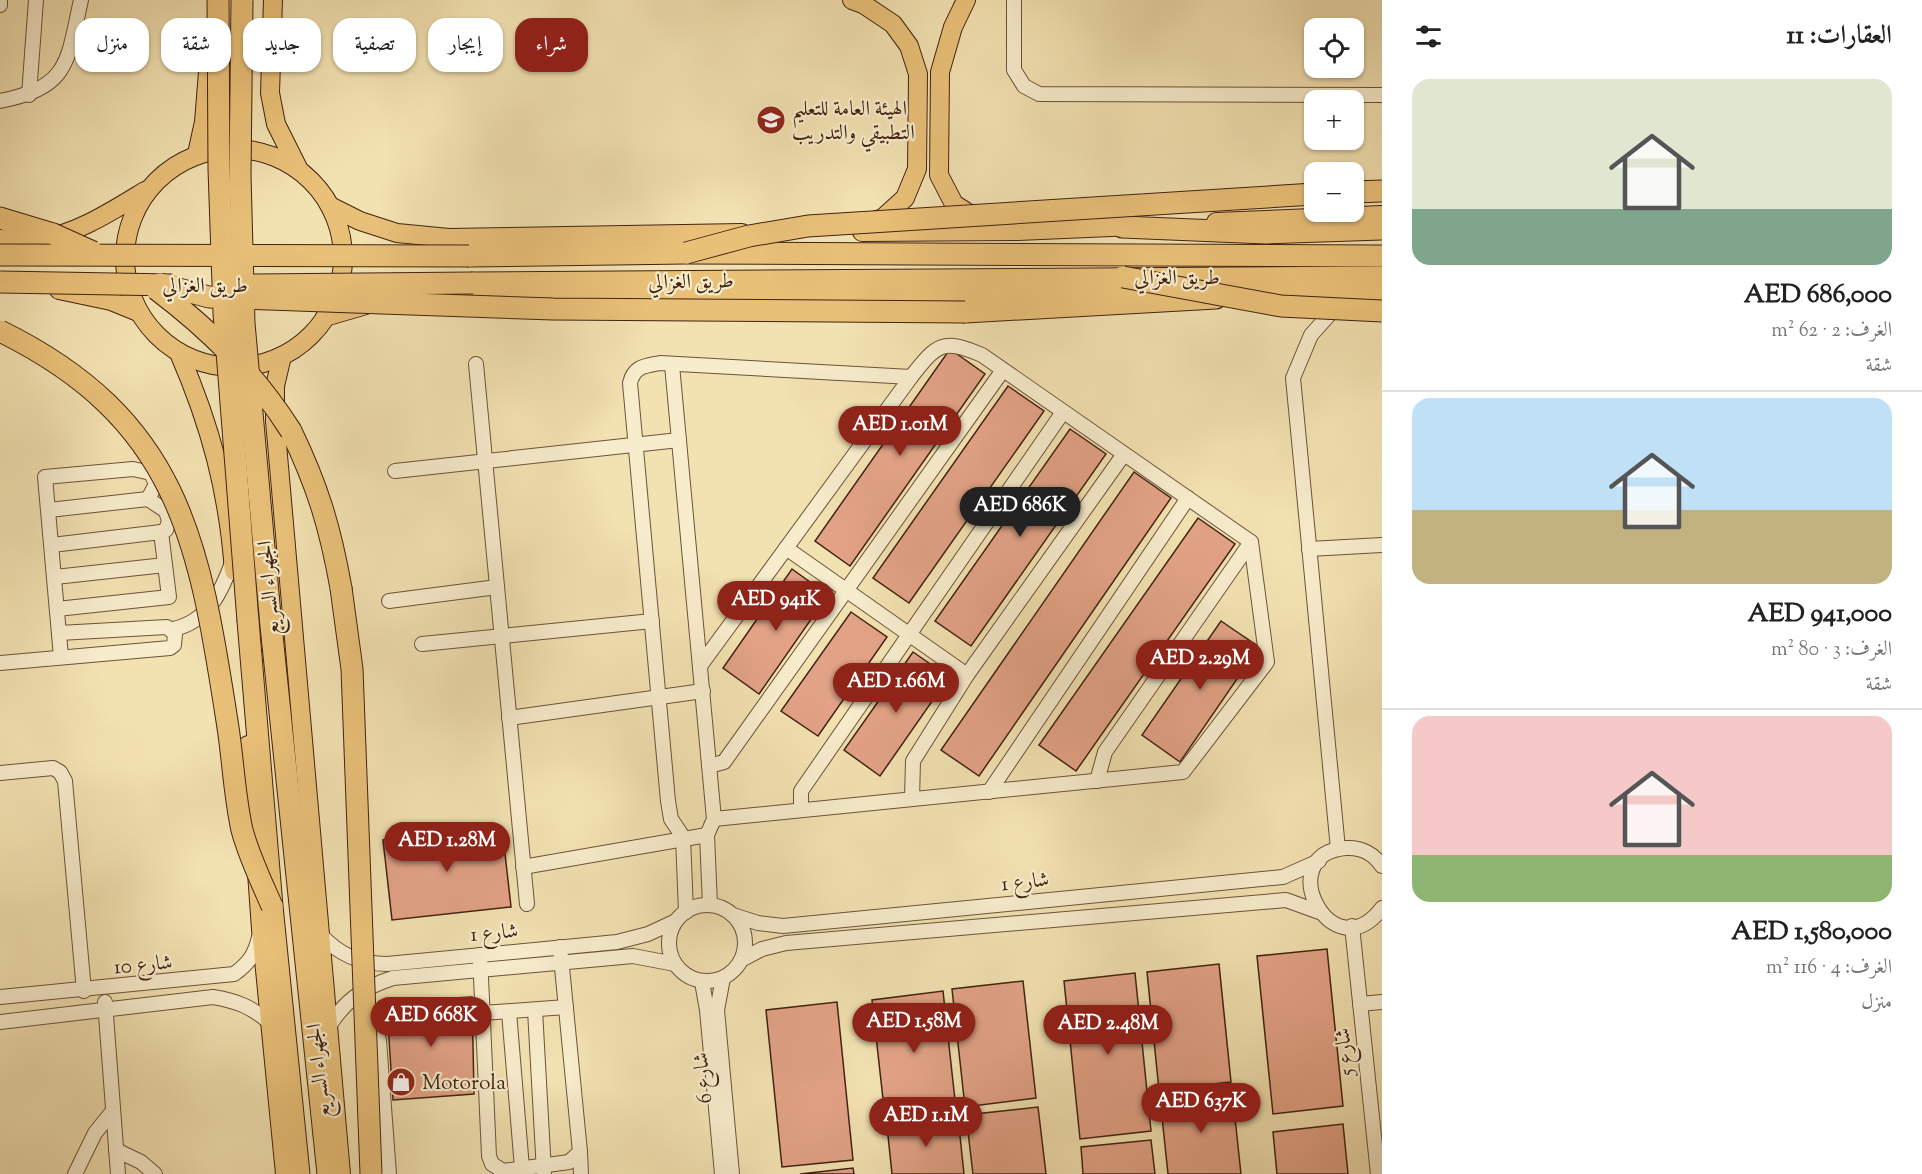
<!DOCTYPE html>
<html lang="ar">
<head>
<meta charset="utf-8">
<style>
  :root { --surface:#fff; --page:#f6f6f6; --text:#222; --muted:#767676; --line:#e0e0e0; --accent:#8f2418 }
  body { margin:0; font-family:"Sorts Mill Goudy",Amiri,serif; background:var(--page); color:var(--text); direction:rtl; height:100vh; display:flex; flex-direction:column; font-size:22px; white-space:nowrap }
  * { box-sizing:border-box; margin:0 }
  p { font-size:20px; color:var(--muted) }
  .icon { flex:none; width:33px; height:33px; fill:none; stroke:currentColor; stroke-width:2; stroke-linecap:round; stroke-linejoin:round }
  .map { position:relative; flex:1; overflow:hidden; direction:ltr }
  .drawer { display:flex; flex-direction:column; background:var(--surface); width:540px }
  .drawer>* { flex:none }
  .top-card { position:absolute; left:18px; top:18px; width:570px; height:54px; direction:rtl; display:flex; gap:12px }
  .fabs { position:absolute; left:1304px; top:18px; display:grid; gap:12px }
  .fabs a { display:grid; place-items:center; width:60px; height:60px; border-radius:12px; background:var(--surface); box-shadow:0 2px 4px #0004; font-size:30px }
  .price { position:absolute; translate:-50% -51px; padding:0 14px; border-radius:21px; background:var(--accent); color:#fff; font-size:20px; line-height:39px; filter:drop-shadow(0 2px 3px #0008) }
  .price::after { content:''; position:absolute; left:50%; top:36px; width:18px; height:14px; margin-left:-9px; background:inherit; clip-path:polygon(0 0,100% 0,50% 100%) }
  .price.selected { background:#222; color:#fff }
  ul { padding:0; list-style:none }
  li { display:grid; align-content:center; gap:12px; height:318px; padding:0 30px }
  li+li { border-top:2px solid var(--line) }
  li span { display:grid; place-items:center; height:186px; border-radius:18px; color:#555 }
  li>.icon { margin-inline-start:auto }
  span .icon { width:108px; height:108px; fill:#fffc; stroke-width:1 }
  li b { font-size:26px }
  h2 { display:flex; justify-content:space-between; align-items:center; height:72px; padding:0 30px; font-size:26px }
  .pill { padding:0 21px; border-radius:18px; background:var(--surface); box-shadow:0 2px 4px #0004; font-size:21px; line-height:54px }
  .pill.selected { background:var(--accent); color:#fff }
  main { display:flex; flex:1; min-height:0 }
  .map>svg:first-child { display:block }
  .building { fill:#e2a286; stroke:#412211; stroke-width:1.5 }
  .lines { fill:none; stroke-linecap:round; stroke-linejoin:round }
  .minor-casing { stroke:#6d5239; stroke-width:16 }
  .major-casing { stroke:#412211; stroke-width:20 }
  .highway-casing { stroke:#412211; stroke-width:23 }
  .minor { stroke:#f7eccc; stroke-width:14 }
  .major { stroke:#e9c078; stroke-width:18 }
  .highway { stroke:#e9c078; stroke-width:21 }
  .highway-bridge-casing { stroke:#412211; stroke-width:23; stroke-linecap:butt }
  .highway-bridge { stroke:#e9c078; stroke-width:21 }
  .labels { text-anchor:middle; stroke-width:4.5; stroke-linejoin:round; paint-order:stroke }
  .poi-label { font-size:21px; fill:#412211; stroke:#f7eccc; text-anchor:start }
  .street-label { font-size:21px; fill:#412211; stroke:#f7eccc }
</style>
</head>
<body>
<main>
<section class="drawer">
<h2>العقارات: 11<svg class="icon" aria-label="filters" viewBox="0 0 24 24"><path d="M4 7h16M4 17h16"/><circle cx="9" cy="7" r="2"/><circle cx="15" cy="17" r="2"/></svg></h2>
<ul>
<li><span style="background:linear-gradient(#dfe7d0 70%,#7fa58c 0)"><svg class="icon" aria-label="home" viewBox="0 0 24 24"><path d="M3 11l9-7 9 7M6 9v11h12V9"/></svg></span><div><b>AED 686,000</b><p>الغرف: 2 · 62 m²</p><p>شقة</p></div></li>
<li><span style="background:linear-gradient(#bfe0f5 60%,#c2b280 0)"><svg class="icon" aria-label="home" viewBox="0 0 24 24"><path d="M3 11l9-7 9 7M6 9v11h12V9"/></svg></span><div><b>AED 941,000</b><p>الغرف: 3 · 80 m²</p><p>شقة</p></div></li>
<li><span style="background:linear-gradient(#f6c9c9 75%,#8fb573 0)"><svg class="icon" aria-label="home" viewBox="0 0 24 24"><path d="M3 11l9-7 9 7M6 9v11h12V9"/></svg></span><div><b>AED 1,580,000</b><p>الغرف: 4 · 116 m²</p><p>منزل</p></div></li>
</ul>
</section>
<div class="map">
<svg width="1382" height="1174" viewBox="0 0 1382 1174">
  <rect width="100%" height="100%" fill="#f2e1b1"/>
  <filter id="stains"><feTurbulence type="fractalNoise" baseFrequency=".00333" numOctaves="4"/><feColorMatrix values="0 0 0 0 .2 0 0 0 0 .09 0 0 0 0 .02 0 0 0 .5 -.17"/></filter>
  <radialGradient id="worn" r=".72"><stop offset=".6" stop-color="#630" stop-opacity="0"/><stop offset="1" stop-color="#630" stop-opacity=".3"/></radialGradient>
  <g class="building">
    <polygon points="950,349 985,374 850,566 815,541"/>
    <polygon points="1008,386 1044,411 909,603 873,578"/>
    <polygon points="1070,429 1106,454 971,646 935,621"/>
    <polygon points="1134,472 1171,498 979,776 941,750"/>
    <polygon points="1198,518 1235,544 1076,771 1039,745"/>
    <polygon points="792,569 828,595 759,694 723,668"/>
    <polygon points="851,612 887,637 818,736 781,711"/>
    <polygon points="1221,621 1259,647 1180,762 1142,735"/>
    <polygon points="913,652 949,677 880,776 844,750"/>
    <polygon points="502,827 511,907 392,920 383,840"/>
    <polygon points="1327,949 1343,1106 1273,1114 1257,956"/>
    <polygon points="1219,964 1231,1082 1159,1090 1147,972"/>
    <polygon points="1135,973 1151,1131 1080,1139 1064,981"/>
    <polygon points="1023,981 1036,1098 965,1107 952,989"/>
    <polygon points="943,991 956,1109 885,1117 872,1000"/>
    <polygon points="472,997 474,1094 393,1100 387,1008 394,1001"/>
    <polygon points="837,1002 853,1160 782,1167 766,1010"/>
    <polygon points="1232,1090 1241,1174 1168,1174 1160,1098"/>
    <polygon points="1038,1107 1046,1174 973,1174 966,1115"/>
    <polygon points="958,1117 964,1174 892,1174 887,1126"/>
    <polygon points="1343,1124 1348,1174 1277,1174 1273,1132"/>
    <polygon points="1151,1140 1155,1174 1083,1174 1081,1147"/>
    <polygon points="853,1168 854,1174 800,1174"/>
  </g>
  <g class="lines">
    <g class="minor-casing">
      <g id="minor">
        <polyline points="1014,0 1014,70 1024,86 1039,94 1382,95"/>
        <polyline points="0,5 0,0"/>
        <polyline points="29,95 36,0"/>
        <path d="M 0,101 C 70,87 67,62 81,0"/>
        <polyline points="1337,306 1311,335 1293,378 1338,849"/>
        <polyline points="476,364 527,904"/>
        <polyline points="672,365 714,819 707,835 710,905"/>
        <polyline points="395,471 679,440"/>
        <polyline points="49,510 148,499 166,511 169,521 166,530 161,532 52,545"/>
        <polyline points="786,548 967,675"/>
        <polyline points="1309,549 1382,545"/>
        <polyline points="55,577 165,565"/>
        <polyline points="389,601 497,587"/>
        <polyline points="57,609 169,597 161,532"/>
        <path d="M 173,629 C 208,622 222,591 233,560"/>
        <polyline points="422,644 652,621"/>
        <polyline points="61,657 45,477 133,469 151,473 156,484 148,499"/>
        <polyline points="0,663 170,648 174,645 175,634 167,627 59,633"/>
        <path d="M 700,666 L 911,377 C 937,344 942,338 982,355 L 1251,542 L 1267,662 L 1183,772 L 714,819"/>
        <polyline points="509,718 703,691"/>
        <polyline points="709,766 724,762 1003,370"/>
        <polyline points="0,773 53,768 60,772 65,781 84,991"/>
        <polyline points="1097,781 1105,752 1251,542"/>
        <polyline points="989,792 1188,498"/>
        <polyline points="912,799 913,761 967,675 1124,454"/>
        <polyline points="801,810 801,791 1063,412"/>
        <path d="M 1382,866 C 1374,854 1361,847 1346,848 C 1270,854 1332,974 1382,908"/>
        <polyline points="523,867 707,835"/>
        <circle cx="707" cy="943" r="38"/>
        <path d="M 686,912 L 683,837 L 671,819 L 668,801 L 630,383 C 634,366 645,366 660,363 L 911,377"/>
        <polyline points="733,915 758,923 783,926 1283,877 1319,861"/>
        <polyline points="1352,926 1378,1174"/>
        <path d="M 320,934 C 339,955 360,964 387,964 L 617,942 L 648,934 L 676,921"/>
        <polyline points="480,955 489,1156 492,1164 503,1171 569,1162 580,1152 560,947"/>
        <polyline points="741,960 762,949 786,943 1286,900 1319,912"/>
        <polyline points="723,978 717,1010 732,1174"/>
        <polyline points="702,982 707,1010 722,1174"/>
        <path d="M 0,997 L 234,974 C 248,964 255,955 259,937"/>
        <polyline points="105,1002 118,1174"/>
        <polyline points="1360,1004 1382,1002"/>
        <polyline points="535,1010 544,1172"/>
        <polyline points="509,1012 522,1168"/>
        <polyline points="483,1013 566,1007"/>
        <polyline points="365,1014 373,1022 379,1040 389,1174"/>
        <path d="M 0,1022 L 213,997 C 237,1001 252,1007 270,1023"/>
        <path d="M 328,1028 C 344,1001 364,987 393,978 L 633,956 L 675,964"/>
        <polyline points="116,1150 141,1162 155,1174"/>
        <polyline points="580,1152 581,1174"/>
        <polyline points="75,1174 95,1133 112,1112"/>
      </g>
    </g>
    <g class="major-casing">
      <g id="major">
        <polyline points="273,0 270,93 276,124 299,170"/>
        <polyline points="852,0 863,4 893,24 909,46 918,74 917,169 905,198 883,218 870,222"/>
        <polyline points="966,0 953,27 940,72 939,175 954,204 976,218"/>
        <circle cx="234" cy="258" r="109"/>
        <polyline points="197,154 204,122 209,59"/>
        <polyline points="330,206 360,221 397,233 449,238 742,233"/>
        <polyline points="1216,222 1382,215"/>
        <polyline points="862,232 1018,231 1134,226"/>
        <path d="M 0,239 C 12,239 26,242 38,240 C 77,234 112,211 145,191"/>
        <polyline points="59,290 111,301 138,312"/>
        <polyline points="1323,292 1382,292"/>
        <polyline points="468,296 1139,293"/>
        <polyline points="325,317 366,305"/>
        <path d="M 179,353 C 211,427 228,491 234,571"/>
        <polyline points="282,356 275,386 275,421 341,1174"/>
        <polyline points="248,745 261,929 285,1174"/>
      </g>
    </g>
    <g class="highway-casing">
      <g id="highway">
        <polyline points="1353,192 1382,191"/>
        <polyline points="0,218 53,234"/>
        <polyline points="1122,227 1266,233 1382,229"/>
        <polyline points="469,256 686,253 1382,256"/>
        <polyline points="473,283 1382,277"/>
        <polyline points="1251,297 1337,292"/>
        <polyline points="965,312 1216,298"/>
        <path d="M 291,431 C 318,487 330,527 341,588"/>
        <polyline points="248,621 272,906 299,1174"/>
        <polyline points="271,626 328,1174"/>
      </g>
    </g>
    <use href="#minor" class="minor"/>
    <use href="#major" class="major"/>
    <use href="#highway" class="highway"/>
    <g class="highway-bridge-casing">
      <g id="highway-bridge">
        <polyline points="218,0 219,169 224,313 248,621"/>
        <polyline points="242,0 240,175 244,323 271,626"/>
        <polyline points="53,234 93,252"/>
        <polyline points="686,253 749,236 808,226 1314,194"/>
        <polyline points="0,255 469,256"/>
        <polyline points="1123,277 1281,306 1382,311"/>
        <polyline points="0,282 172,285"/>
        <polyline points="160,284 209,297 553,309 965,312"/>
        <polyline points="254,285 473,283"/>
        <path d="M 156,289 C 210,330 255,374 291,431"/>
        <path d="M 0,331 C 179,419 199,540 227,721 C 233,757 234,794 242,830 C 249,856 261,881 272,906"/>
        <polyline points="341,588 352,669 371,1174"/>
      </g>
    </g>
    <use href="#highway-bridge" class="highway-bridge"/>
  </g>
  <defs>
    <g id="university-disc" transform="scale(1.5)"><circle r="9.5" fill="#8f2418" stroke="#f7eccc"/><path d="M0-5L7-2L0 1L-7-2ZM-4 1L0 2.5L4 1V4Q0 6-4 4Z" fill="#fff"/></g>
    <g id="shop-disc" transform="scale(1.5)"><circle r="9.5" fill="#8f2418" stroke="#f7eccc"/><path d="M-5-2.5h2.3a2.7 3.5 0 0 1 5.4 0H5L5.5 6h-11ZM-1.5-2.5h3a1.5 2.3 0 0 0-3 0Z" fill="#fff"/></g>
  </defs>
  <g fill-rule="evenodd">
    <use href="#university-disc" x="771" y="120"/>
    <use href="#shop-disc" x="401" y="1082"/>
  </g>
  <g class="labels">
    <g class="poi-label">
      <text x="792" y="115">الهيئة العامة للتعليم<tspan x="792" dy="24">التطبيقي والتدريب</tspan></text>
      <text x="422" y="1089">Motorola</text>
    </g>
    <g class="street-label">
      <text x="1177" y="284">طريق الغزالي</text>
      <text transform="translate(691 281) rotate(-1)" y="7">طريق الغزالي</text>
      <text x="205" y="292">طريق الغزالي</text>
      <text transform="translate(268 588) rotate(-95)" y="7">الجهراء السريع</text>
      <text transform="translate(1025 881) rotate(-6)" y="7">شارع 1</text>
      <text transform="translate(494 932) rotate(-5)" y="7">شارع 1</text>
      <text transform="translate(143 964) rotate(-5)" y="7">شارع 10</text>
      <text transform="translate(1344 1052) rotate(-96)" y="7">شارع 5</text>
      <text transform="translate(318 1071) rotate(-96)" y="7">الجهراء السريع</text>
      <text transform="translate(702 1078) rotate(-95)" y="7">شارع 6</text>
    </g>
  </g>
  <rect width="100%" height="100%" filter="url(#stains)"/>
  <rect width="100%" height="100%" fill="url(#worn)"/>
</svg>
<div class="fabs">
<a><svg class="icon" aria-label="locate" viewBox="0 0 24 24"><circle cx="12" cy="12" r="6"/><path d="M12 2v4M12 18v4M2 12h4M18 12h4"/></svg></a>
<a>+</a>
<a>−</a>
</div>
<b class="price" style="left:900px;top:457px">AED 1.01M</b>
<b class="price selected" style="left:1020px;top:538px">AED 686K</b>
<b class="price" style="left:776px;top:632px">AED 941K</b>
<b class="price" style="left:1200px;top:691px">AED 2.29M</b>
<b class="price" style="left:896px;top:714px">AED 1.66M</b>
<b class="price" style="left:447px;top:873px">AED 1.28M</b>
<b class="price" style="left:431px;top:1048px">AED 668K</b>
<b class="price" style="left:914px;top:1054px">AED 1.58M</b>
<b class="price" style="left:1108px;top:1056px">AED 2.48M</b>
<b class="price" style="left:1201px;top:1134px">AED 637K</b>
<b class="price" style="left:926px;top:1148px">AED 1.1M</b>
<div class="top-card">
<a class="pill selected">شراء</a>
<a class="pill">إيجار</a>
<a class="pill">تصفية</a>
<a class="pill">جديد</a>
<a class="pill">شقة</a>
<a class="pill">منزل</a>
</div>
</div>
</main>
</body>
</html>
